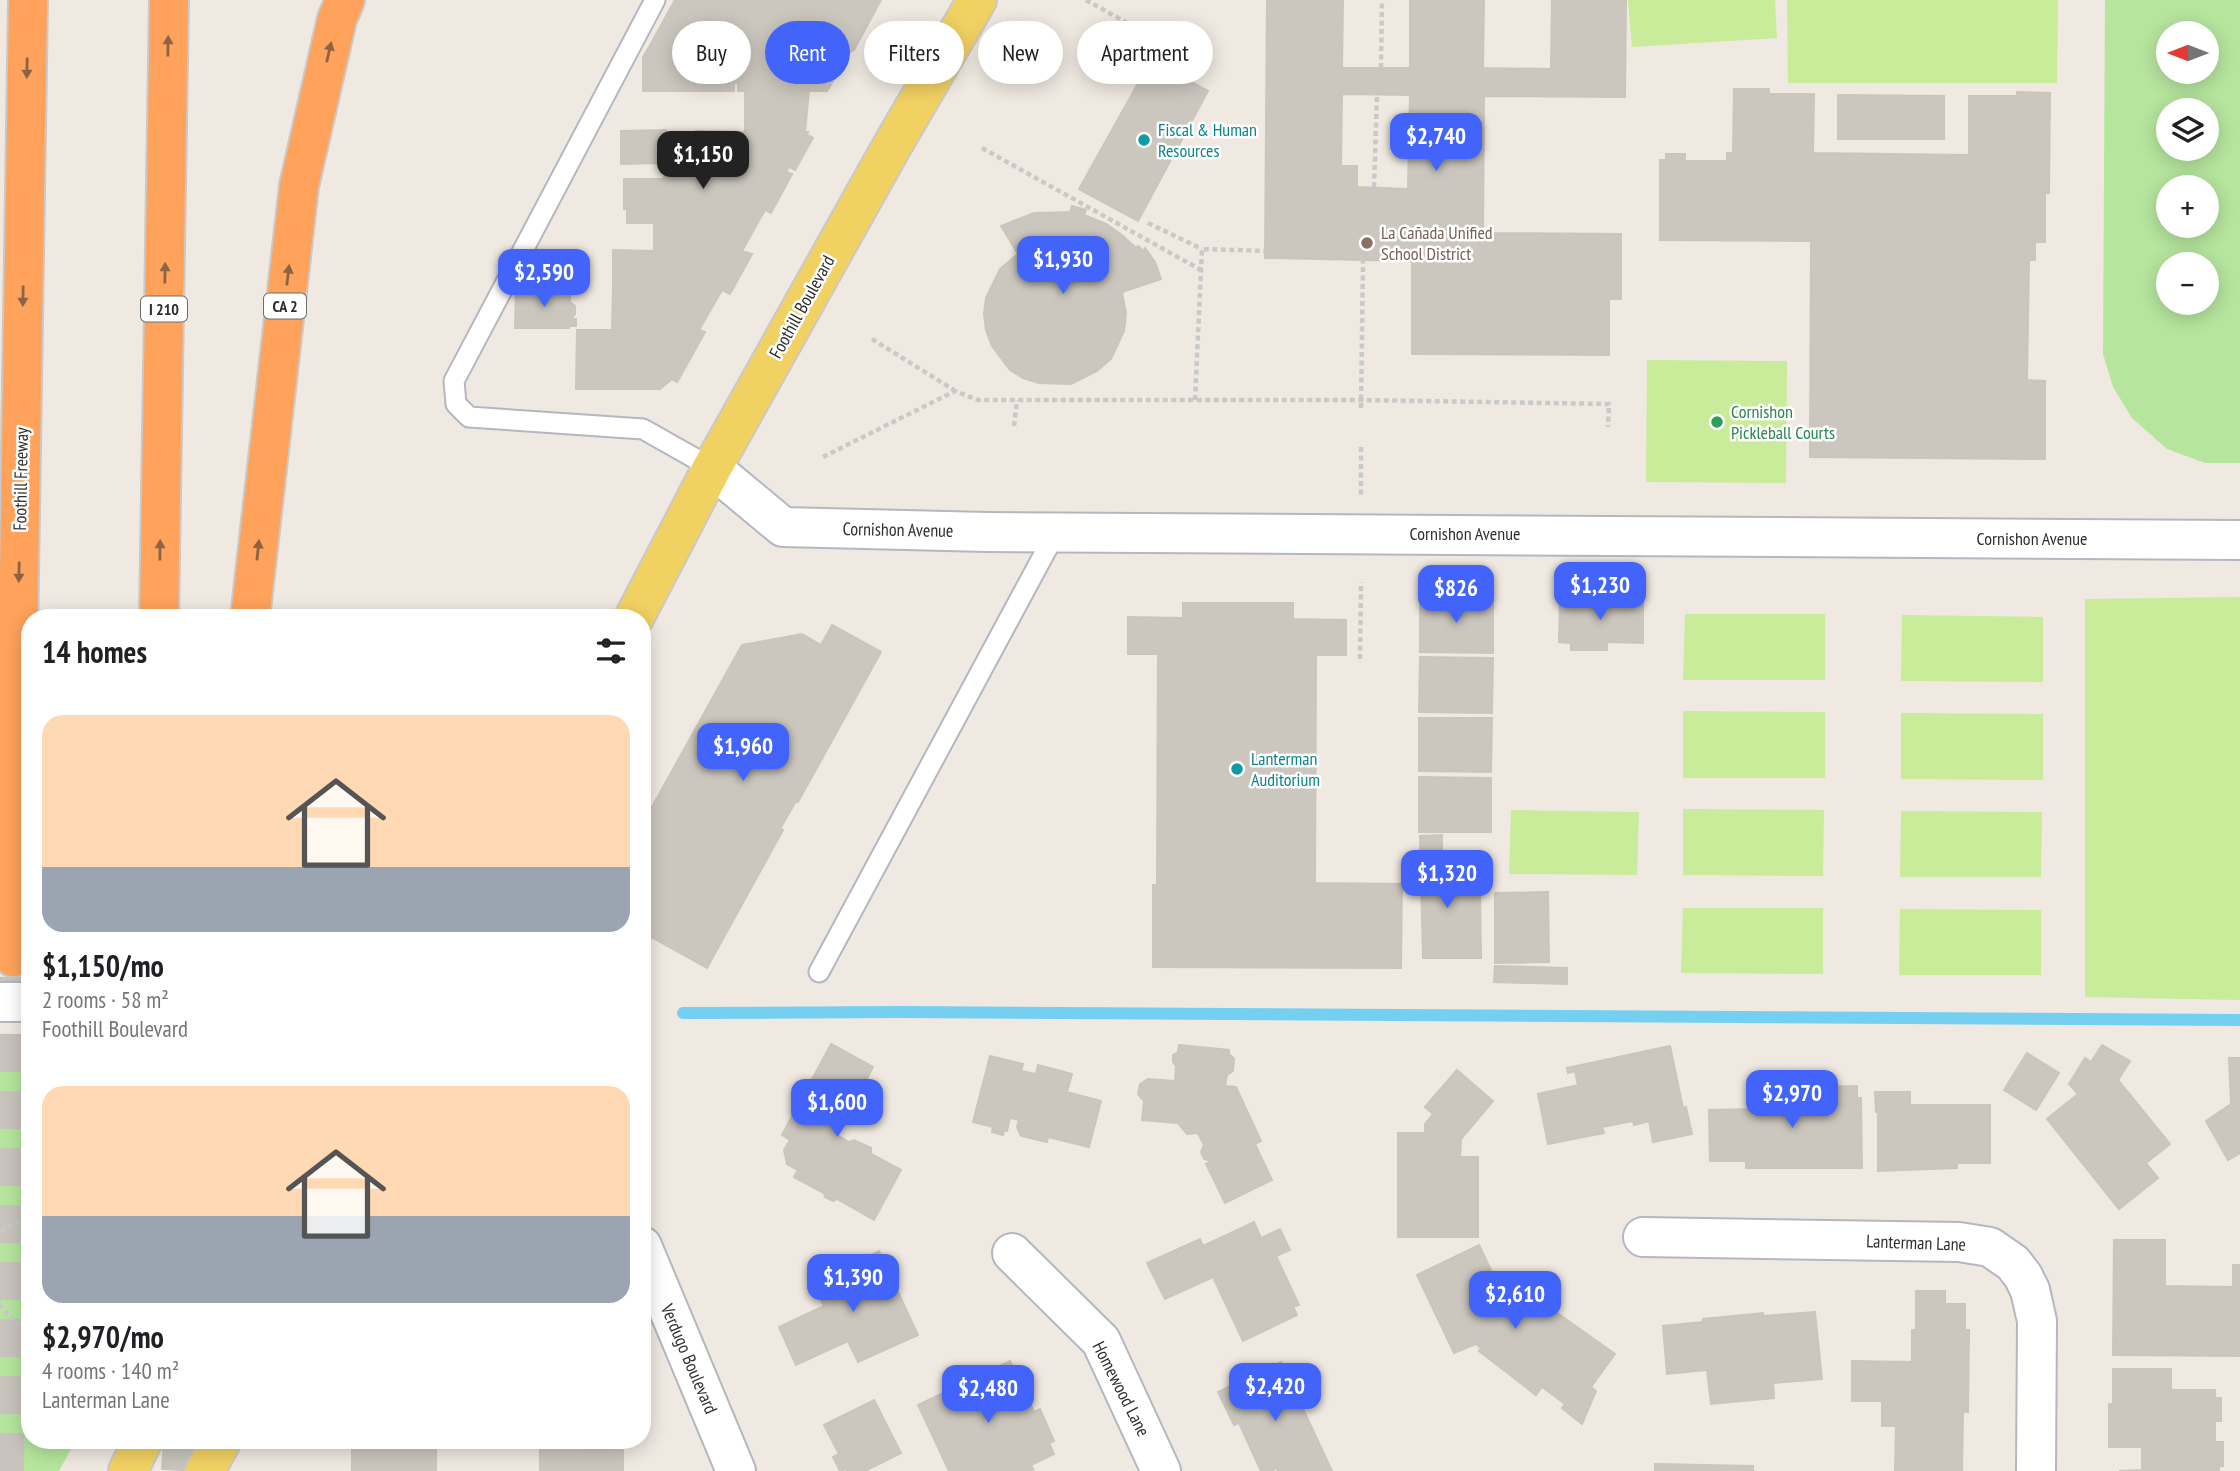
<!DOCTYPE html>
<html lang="en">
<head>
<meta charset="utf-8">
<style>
  :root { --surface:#fff; --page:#f6f6f6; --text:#202124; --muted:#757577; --accent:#4264fb }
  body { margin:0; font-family:"PT Sans Narrow",sans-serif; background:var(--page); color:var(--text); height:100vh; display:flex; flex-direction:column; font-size:26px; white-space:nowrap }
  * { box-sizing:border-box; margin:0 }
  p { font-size:23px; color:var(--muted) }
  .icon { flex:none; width:38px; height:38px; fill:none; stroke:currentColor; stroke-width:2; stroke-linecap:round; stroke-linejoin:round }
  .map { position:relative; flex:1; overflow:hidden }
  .panel { position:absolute; left:21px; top:609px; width:630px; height:840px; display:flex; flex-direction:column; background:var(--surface); border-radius:28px; box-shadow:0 4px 18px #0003 }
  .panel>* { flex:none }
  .banner { position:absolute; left:672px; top:21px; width:665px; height:63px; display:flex; gap:14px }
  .needle { width:46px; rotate:270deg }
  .tools { position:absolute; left:2156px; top:21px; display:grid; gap:14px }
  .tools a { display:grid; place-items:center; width:63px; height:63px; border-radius:50%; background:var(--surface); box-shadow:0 4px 18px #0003; font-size:35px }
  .price { position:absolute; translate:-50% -60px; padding:0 16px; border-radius:14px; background:var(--accent); color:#fff; font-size:23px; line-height:46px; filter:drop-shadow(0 2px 4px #0008) }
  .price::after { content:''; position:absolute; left:50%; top:42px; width:21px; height:16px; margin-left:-10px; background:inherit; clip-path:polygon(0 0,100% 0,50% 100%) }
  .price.active { background:#222; color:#fff }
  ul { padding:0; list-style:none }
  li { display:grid; align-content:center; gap:14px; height:371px; padding:0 21px }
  li span { display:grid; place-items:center; height:217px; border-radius:21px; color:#555 }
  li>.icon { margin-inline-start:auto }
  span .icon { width:126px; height:126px; fill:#fffc; stroke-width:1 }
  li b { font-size:30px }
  h2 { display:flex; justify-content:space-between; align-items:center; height:84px; padding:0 21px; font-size:30px }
  .chip { padding:0 24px; border-radius:32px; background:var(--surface); box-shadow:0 4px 18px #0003; font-size:24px; line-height:63px }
  .chip.active { background:var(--accent); color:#fff }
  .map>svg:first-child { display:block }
  .green { fill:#b6e59e; fill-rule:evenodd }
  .pitch { fill:#c9ec9a }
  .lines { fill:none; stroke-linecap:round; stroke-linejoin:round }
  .stream { stroke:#75cff0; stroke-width:12 }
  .building { fill:#cbc7bf; stroke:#cbc5ba; stroke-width:2; fill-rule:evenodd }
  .motorway-tunnel { stroke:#c8c4bd; stroke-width:38; stroke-dasharray:38 19; stroke-linecap:butt }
  .service-casing { stroke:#b4b7c1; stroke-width:23 }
  .minor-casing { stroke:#b4b7c1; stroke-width:42 }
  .tertiary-casing { stroke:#b4b7c1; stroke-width:42 }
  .secondary-casing { stroke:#b4b7c1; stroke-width:42 }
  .primary-casing { stroke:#c9c9c9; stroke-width:42 }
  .motorway-casing { stroke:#c9c9c9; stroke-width:42 }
  .path { stroke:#c9c9c9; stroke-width:4.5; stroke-dasharray:5 3.5; stroke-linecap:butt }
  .service { stroke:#fff; stroke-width:19 }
  .minor { stroke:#fff; stroke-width:38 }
  .tertiary { stroke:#fff; stroke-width:38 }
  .secondary { stroke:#fff; stroke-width:38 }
  .primary { stroke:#f2d163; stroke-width:38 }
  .motorway { stroke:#ffa35c; stroke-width:38 }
  .oneway { fill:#8c6343 }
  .culture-dot { fill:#0f9aa8; stroke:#fff; stroke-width:2.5 }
  .education-dot { fill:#8d6e63; stroke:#fff; stroke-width:2.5 }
  .leisure-dot { fill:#2e9e5b; stroke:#fff; stroke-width:2.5 }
  .labels { text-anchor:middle; stroke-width:5; stroke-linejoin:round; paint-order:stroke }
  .shield { fill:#fff; stroke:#6d6d6d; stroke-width:2 }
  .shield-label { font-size:16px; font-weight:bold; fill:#2e2e2e }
  .culture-label { font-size:18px; fill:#0d838f; stroke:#fff; text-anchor:start }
  .education-label { font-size:18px; fill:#785e54; stroke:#fff; text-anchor:start }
  .street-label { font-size:18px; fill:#2e2e2e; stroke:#fff }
  .leisure-label { font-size:18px; fill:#27864d; stroke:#fff; text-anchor:start }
</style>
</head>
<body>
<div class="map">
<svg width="2240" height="1471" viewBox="0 0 2240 1471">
  <rect width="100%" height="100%" fill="#efe9e1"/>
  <g class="green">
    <path d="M 2105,0 L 2240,0 L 2240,463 L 2205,463 L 2167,449 L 2132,418 L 2113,387 L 2103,354 ZM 2168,33 L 2207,33 L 2207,72 L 2168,72 ZM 2168,110 L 2207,110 L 2207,149 L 2168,149 ZM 2207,187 L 2207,226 L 2168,226 L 2168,187 ZM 2168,264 L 2207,264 L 2207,303 L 2168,303 Z"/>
    <polygon points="0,1059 30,1060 30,1440 76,1440 59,1471 0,1471"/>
  </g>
  <g class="pitch">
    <polygon points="1628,0 1775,0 1777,38 1632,47"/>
    <polygon points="1787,0 2058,0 2057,83 1788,83"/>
    <polygon points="1647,360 1787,361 1786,483 1646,482"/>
    <polygon points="2240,597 2240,1000 2085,997 2085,599"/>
    <polygon points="1685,614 1825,614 1825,680 1683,680"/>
    <polygon points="1902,615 2043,617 2043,682 1901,681"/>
    <polygon points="1683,711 1825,712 1825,778 1683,778"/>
    <polygon points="1901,713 2043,714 2043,780 1901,779"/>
    <polygon points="1683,809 1824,810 1823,876 1683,875"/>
    <polygon points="1511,810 1639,812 1637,875 1509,874"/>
    <polygon points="1901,811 2042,812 2041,877 1900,877"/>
    <polygon points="1683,908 1823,908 1823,974 1681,973"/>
    <polygon points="1900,909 2041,910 2041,975 1899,975"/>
  </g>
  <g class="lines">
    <polyline class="stream" points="683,1013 900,1012 2240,1020"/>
  </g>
  <g class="building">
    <polygon points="675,0 881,0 854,50 850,52 648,49"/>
    <path d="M 1267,0 L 1343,0 L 1342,68 L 1410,68 L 1410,0 L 1484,0 L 1483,68 L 1551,69 L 1552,0 L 1626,0 L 1625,97 L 1484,96 L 1483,233 L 1621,234 L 1621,299 L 1609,299 L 1609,355 L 1412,354 L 1412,261 L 1265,258 ZM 1342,94 L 1410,95 L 1408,189 L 1357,187 L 1357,166 L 1341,166 Z"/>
    <polygon points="648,49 850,52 827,91 738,91 738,83 734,83 734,91 643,91 643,57"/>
    <polygon points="1151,60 1208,91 1138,221 1079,189"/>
    <polygon points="1734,89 1769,89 1769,94 1814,94 1813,153 1969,155 1969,96 2017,96 2017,92 2050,93 2049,193 2045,193 2045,242 2035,242 2035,260 2029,260 2027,380 2045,381 2045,459 1810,457 1811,241 1660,240 1660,160 1666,160 1666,154 1685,154 1685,161 1727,161 1727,153 1733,153"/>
    <polygon points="809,90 805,132 745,132 745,91"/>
    <polygon points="1838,95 1944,96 1944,139 1838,139"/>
    <polygon points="666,130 666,163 621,164 621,131"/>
    <polygon points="696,131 745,132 808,132 786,172 689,170 689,157 695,157"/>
    <polygon points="806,134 813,138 795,170 789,167"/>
    <polygon points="668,170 689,170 786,172 765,210 624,209 624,179 663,179"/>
    <polygon points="786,172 792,174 771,213 765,210"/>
    <polygon points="1072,206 1086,210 1084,215 1106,224 1122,235 1136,248 1138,246 1143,251 1145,248 1155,262 1161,279 1122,292 1126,314 1124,331 1111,359 1097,371 1071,384 1039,383 1023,378 1010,370 992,346 986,330 984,314 986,298 1000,269 1018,254 1001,226 1034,213 1070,212"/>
    <polygon points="627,209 765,210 742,251 654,251 654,223 627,223"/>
    <polygon points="613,250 654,251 742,251 722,290 613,289"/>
    <polygon points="742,251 752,254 730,294 722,290"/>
    <polygon points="516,289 570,290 570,302 575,306 575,314 570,319 576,319 576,326 569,326 569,328 515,328"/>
    <polygon points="613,289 722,290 699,330 612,330"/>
    <polygon points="577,330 699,330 672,379 660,389 576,389"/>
    <polygon points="699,330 705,332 677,382 672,379"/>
    <polygon points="1420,597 1493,598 1493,653 1420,652"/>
    <polygon points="1560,598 1643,599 1643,643 1607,642 1607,650 1571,650 1571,643 1559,642"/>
    <polygon points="1183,603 1293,603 1293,619 1346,620 1346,655 1316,655 1315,883 1402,884 1401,968 1153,967 1153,885 1157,885 1158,654 1128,654 1128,617 1183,618"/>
    <polygon points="832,625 881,652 798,802 796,801 780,829 783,830 707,968 642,932 642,825 742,645 802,634 821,645"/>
    <polygon points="1420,657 1493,658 1492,713 1419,712"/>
    <polygon points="1419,718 1492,718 1491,772 1419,771"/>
    <polygon points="1419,777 1491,778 1491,832 1419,832"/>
    <polygon points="1442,835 1442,891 1480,891 1481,958 1423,958 1420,836"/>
    <polygon points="1548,892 1549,962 1495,963 1495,893"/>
    <polygon points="1495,966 1567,968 1567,984 1494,982"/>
    <polygon points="831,1044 873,1067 837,1135 849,1142 854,1140 871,1148 871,1154 901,1170 874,1220 837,1199 833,1201 825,1197 824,1193 794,1177 798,1170 787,1164 784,1150 790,1140 782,1135"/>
    <polygon points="1179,1045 1229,1050 1229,1054 1234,1059 1233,1071 1227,1075 1225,1086 1236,1087 1261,1141 1255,1144 1272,1180 1225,1203 1206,1164 1212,1161 1204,1159 1201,1152 1204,1145 1198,1133 1187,1134 1178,1123 1142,1120 1144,1101 1138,1094 1140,1084 1148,1079 1175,1081 1176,1066 1173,1062 1173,1055 1178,1052"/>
    <polygon points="2102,1045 2130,1061 2118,1080 2170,1144 2146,1163 2158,1178 2119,1209 2047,1119 2078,1094 2069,1084 2085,1058 2091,1062"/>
    <polygon points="1670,1046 1683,1108 1686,1107 1692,1134 1653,1142 1649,1121 1634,1125 1633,1121 1602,1127 1604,1133 1548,1144 1538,1094 1578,1085 1575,1071 1568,1073 1567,1068"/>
    <polygon points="2027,1053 2059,1073 2036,1110 2004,1090"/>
    <polygon points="990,1056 1023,1064 1021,1071 1036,1074 1038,1065 1072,1074 1067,1092 1101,1101 1089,1147 1048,1137 1047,1142 1021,1136 1017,1127 1019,1120 1010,1118 1007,1131 1004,1130 1003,1135 992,1132 993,1127 973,1122"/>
    <polygon points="2229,1058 2240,1058 2240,1153 2228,1160 2206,1121 2231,1104"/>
    <polygon points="1457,1070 1493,1101 1461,1139 1460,1157 1478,1157 1478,1237 1398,1237 1398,1133 1425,1133 1425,1124 1433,1114 1425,1107"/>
    <polygon points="1857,1086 1857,1098 1861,1098 1862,1168 1746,1168 1746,1161 1710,1161 1709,1110 1757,1109 1757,1088"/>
    <polygon points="1875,1092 1910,1092 1910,1105 1990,1105 1990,1163 1957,1163 1957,1168 1878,1171 1878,1112 1876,1112"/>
    <polygon points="1254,1222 1261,1238 1280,1229 1290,1250 1276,1256 1299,1305 1293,1307 1297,1315 1243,1341 1213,1277 1165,1299 1147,1263 1200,1239 1203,1246"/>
    <polygon points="2114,1240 2165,1240 2165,1286 2233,1287 2233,1265 2240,1265 2240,1356 2113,1355"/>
    <polygon points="1479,1245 1499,1287 1508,1293 1515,1283 1615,1354 1591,1387 1596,1391 1582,1424 1562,1408 1565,1404 1542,1387 1536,1395 1479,1351 1481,1348 1476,1344 1454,1353 1417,1275"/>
    <polygon points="879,1251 918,1335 858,1362 848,1341 796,1365 779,1327 824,1306 821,1300 827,1297 817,1276 853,1260 854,1263"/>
    <polygon points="1916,1291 1945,1291 1945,1304 1965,1304 1965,1330 1969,1330 1968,1412 1963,1412 1962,1471 1895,1471 1896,1426 1882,1426 1882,1401 1852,1401 1852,1361 1912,1362 1912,1330 1916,1330"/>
    <polygon points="1815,1312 1822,1379 1773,1383 1774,1398 1711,1404 1707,1370 1667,1374 1663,1326 1703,1322 1703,1319 1763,1313 1763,1316"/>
    <polygon points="1010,1361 1034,1412 1040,1409 1054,1441 1049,1443 1054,1454 1031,1465 1034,1471 949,1471 918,1405"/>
    <polygon points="1281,1362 1332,1471 1278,1471 1277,1468 1271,1471 1261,1471 1239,1423 1234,1425 1218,1392"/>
    <polygon points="2113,1369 2171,1369 2171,1390 2215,1390 2215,1398 2221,1398 2221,1421 2215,1421 2215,1442 2223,1442 2223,1466 2219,1466 2219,1471 2119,1471 2142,1470 2142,1447 2109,1447 2109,1404 2113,1404"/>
    <polygon points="874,1400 901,1453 865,1471 847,1471 846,1469 840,1471 833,1457 839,1454 824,1425"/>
    <polygon points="347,1440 436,1440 436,1471 352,1471 352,1442"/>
    <polygon points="540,1440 583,1440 582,1450 623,1450 623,1471 540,1471"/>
    <polygon points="1655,1464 1753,1466 1753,1471 1655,1471"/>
  </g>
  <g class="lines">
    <g class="motorway-tunnel">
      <polyline points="5,1471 13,957"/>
      <polyline points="180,1471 182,1440"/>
    </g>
    <g class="service-casing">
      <g id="service">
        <polyline points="655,0 454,381 456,404 469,417 643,429 712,468"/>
        <polyline points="819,972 1056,532"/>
      </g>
    </g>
    <g class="minor-casing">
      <g id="minor">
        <polyline points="1643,1237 1959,1242 1990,1247 2013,1263 2023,1276 2030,1290 2037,1321 2036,1471"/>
        <polyline points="1012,1253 1101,1341 1161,1471"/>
      </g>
    </g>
    <g class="tertiary-casing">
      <g id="tertiary">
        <polyline points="712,468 783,527 987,532 2240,540"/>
        <polyline points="0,1002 30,1002"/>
      </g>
    </g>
    <g class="secondary-casing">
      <polyline id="secondary" points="642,1246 736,1471"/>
    </g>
    <g class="primary-casing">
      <g id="primary">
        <polyline points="634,618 712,468 892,146 977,0"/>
        <polyline points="128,1471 143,1440"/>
        <polyline points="205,1471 222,1440"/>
      </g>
    </g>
    <g class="motorway-casing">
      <g id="motorway">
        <polyline points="159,618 169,0"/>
        <polyline points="250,618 299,186 337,19 345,0"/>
        <polyline points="13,957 28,0"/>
      </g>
    </g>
    <g class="path">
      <polyline points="1086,0 1199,63 1189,81"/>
      <polyline points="1381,68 1382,0"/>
      <polyline points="982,148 1201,270"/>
      <polyline points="1374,187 1377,95"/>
      <polyline points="1148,223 1202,249"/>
      <polyline points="872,339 954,390"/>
      <polyline points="1195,400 1202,249 1266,251"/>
      <polyline points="1361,408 1363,261"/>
      <polyline points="1014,426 1017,400"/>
      <polyline points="1361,447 1361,497"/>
      <polyline points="823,457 955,391 978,400 1361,400 1609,404 1608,427"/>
      <polyline points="1360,659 1361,582"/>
      <polyline points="0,1232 30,1215"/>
      <polyline points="0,1304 7,1314 30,1333"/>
    </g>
    <use href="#service" class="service"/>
    <use href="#minor" class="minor"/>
    <use href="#tertiary" class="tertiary"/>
    <use href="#secondary" class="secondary"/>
    <use href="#primary" class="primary"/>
    <use href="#motorway" class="motorway"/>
  </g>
  <defs><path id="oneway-solid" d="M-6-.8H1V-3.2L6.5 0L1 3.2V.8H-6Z" transform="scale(1.75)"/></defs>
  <g class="oneway">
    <use href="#oneway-solid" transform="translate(168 46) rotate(-89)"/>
    <use href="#oneway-solid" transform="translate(329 52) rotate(-77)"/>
    <use href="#oneway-solid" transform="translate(27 68) rotate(91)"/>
    <use href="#oneway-solid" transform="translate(165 273) rotate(-89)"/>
    <use href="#oneway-solid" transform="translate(288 275) rotate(-83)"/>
    <use href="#oneway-solid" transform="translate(23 296) rotate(91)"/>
    <use href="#oneway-solid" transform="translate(160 550) rotate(-89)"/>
    <use href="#oneway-solid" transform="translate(258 550) rotate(-84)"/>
    <use href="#oneway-solid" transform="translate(19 572) rotate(91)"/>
  </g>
  <g class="culture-dot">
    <circle cx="1144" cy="140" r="7"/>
    <circle cx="1237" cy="769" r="7"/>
  </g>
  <circle class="education-dot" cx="1367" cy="243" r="7"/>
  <circle class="leisure-dot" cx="1717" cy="422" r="7"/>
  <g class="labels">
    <g class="shield">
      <rect x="264" y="293.5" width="42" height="25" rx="5"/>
      <rect x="141" y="296.5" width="46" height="25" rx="5"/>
    </g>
    <g class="shield-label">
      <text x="285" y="312">CA 2</text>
      <text x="164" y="315">I 210</text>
    </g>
    <g class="culture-label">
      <text x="1158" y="136">Fiscal &amp; Human<tspan x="1158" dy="21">Resources</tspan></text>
      <text x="1251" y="765">Lanterman<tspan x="1251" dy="21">Auditorium</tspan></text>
    </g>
    <g class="education-label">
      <text x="1381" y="239">La Cañada Unified<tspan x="1381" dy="21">School District</tspan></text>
    </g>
    <g class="street-label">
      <text transform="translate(802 307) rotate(-61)" y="6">Foothill Boulevard</text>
      <text transform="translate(21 479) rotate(-89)" y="6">Foothill Freeway</text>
      <text transform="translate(898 530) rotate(1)" y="6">Cornishon Avenue</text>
      <text x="1465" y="540">Cornishon Avenue</text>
      <text x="2032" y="545">Cornishon Avenue</text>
      <text transform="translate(1916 1243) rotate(2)" y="6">Lanterman Lane</text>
      <text transform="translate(689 1359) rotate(67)" y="6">Verdugo Boulevard</text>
      <text transform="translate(1121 1389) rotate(63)" y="6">Homewood Lane</text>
    </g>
    <g class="leisure-label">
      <text x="1731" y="418">Cornishon<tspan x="1731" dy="21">Pickleball Courts</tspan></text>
    </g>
  </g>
</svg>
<div class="tools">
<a><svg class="needle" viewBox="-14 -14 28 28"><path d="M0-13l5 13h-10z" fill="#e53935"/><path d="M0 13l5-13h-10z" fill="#757577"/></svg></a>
<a><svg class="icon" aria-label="layers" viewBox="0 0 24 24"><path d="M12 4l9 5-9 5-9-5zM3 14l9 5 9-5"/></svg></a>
<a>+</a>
<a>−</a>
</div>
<b class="price" style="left:1436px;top:173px">$2,740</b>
<b class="price active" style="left:703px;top:191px">$1,150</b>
<b class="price" style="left:1063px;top:296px">$1,930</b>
<b class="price" style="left:544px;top:309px">$2,590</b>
<b class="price" style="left:1600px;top:622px">$1,230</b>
<b class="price" style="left:1456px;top:625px">$826</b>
<b class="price" style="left:743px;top:783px">$1,960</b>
<b class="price" style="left:1447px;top:910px">$1,320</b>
<b class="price" style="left:1792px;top:1130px">$2,970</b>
<b class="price" style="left:837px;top:1139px">$1,600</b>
<b class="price" style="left:853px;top:1314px">$1,390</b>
<b class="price" style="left:1515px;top:1331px">$2,610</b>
<b class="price" style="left:1275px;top:1423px">$2,420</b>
<b class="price" style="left:988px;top:1425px">$2,480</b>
<div class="banner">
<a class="chip">Buy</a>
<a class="chip active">Rent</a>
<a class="chip">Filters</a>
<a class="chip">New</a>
<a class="chip">Apartment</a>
</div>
<section class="panel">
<h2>14 homes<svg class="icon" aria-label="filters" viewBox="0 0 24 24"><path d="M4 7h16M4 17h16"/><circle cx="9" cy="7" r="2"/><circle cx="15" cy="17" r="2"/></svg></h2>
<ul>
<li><span style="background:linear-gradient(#ffd9b3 70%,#9aa5b1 0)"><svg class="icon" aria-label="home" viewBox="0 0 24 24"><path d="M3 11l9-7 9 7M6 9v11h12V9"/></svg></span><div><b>$1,150/mo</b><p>2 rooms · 58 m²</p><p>Foothill Boulevard</p></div></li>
<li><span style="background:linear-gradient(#ffd9b3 60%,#9aa5b1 0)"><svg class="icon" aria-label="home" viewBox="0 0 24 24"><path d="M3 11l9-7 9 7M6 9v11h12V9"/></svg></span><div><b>$2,970/mo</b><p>4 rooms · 140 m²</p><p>Lanterman Lane</p></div></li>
</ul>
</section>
</div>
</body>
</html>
